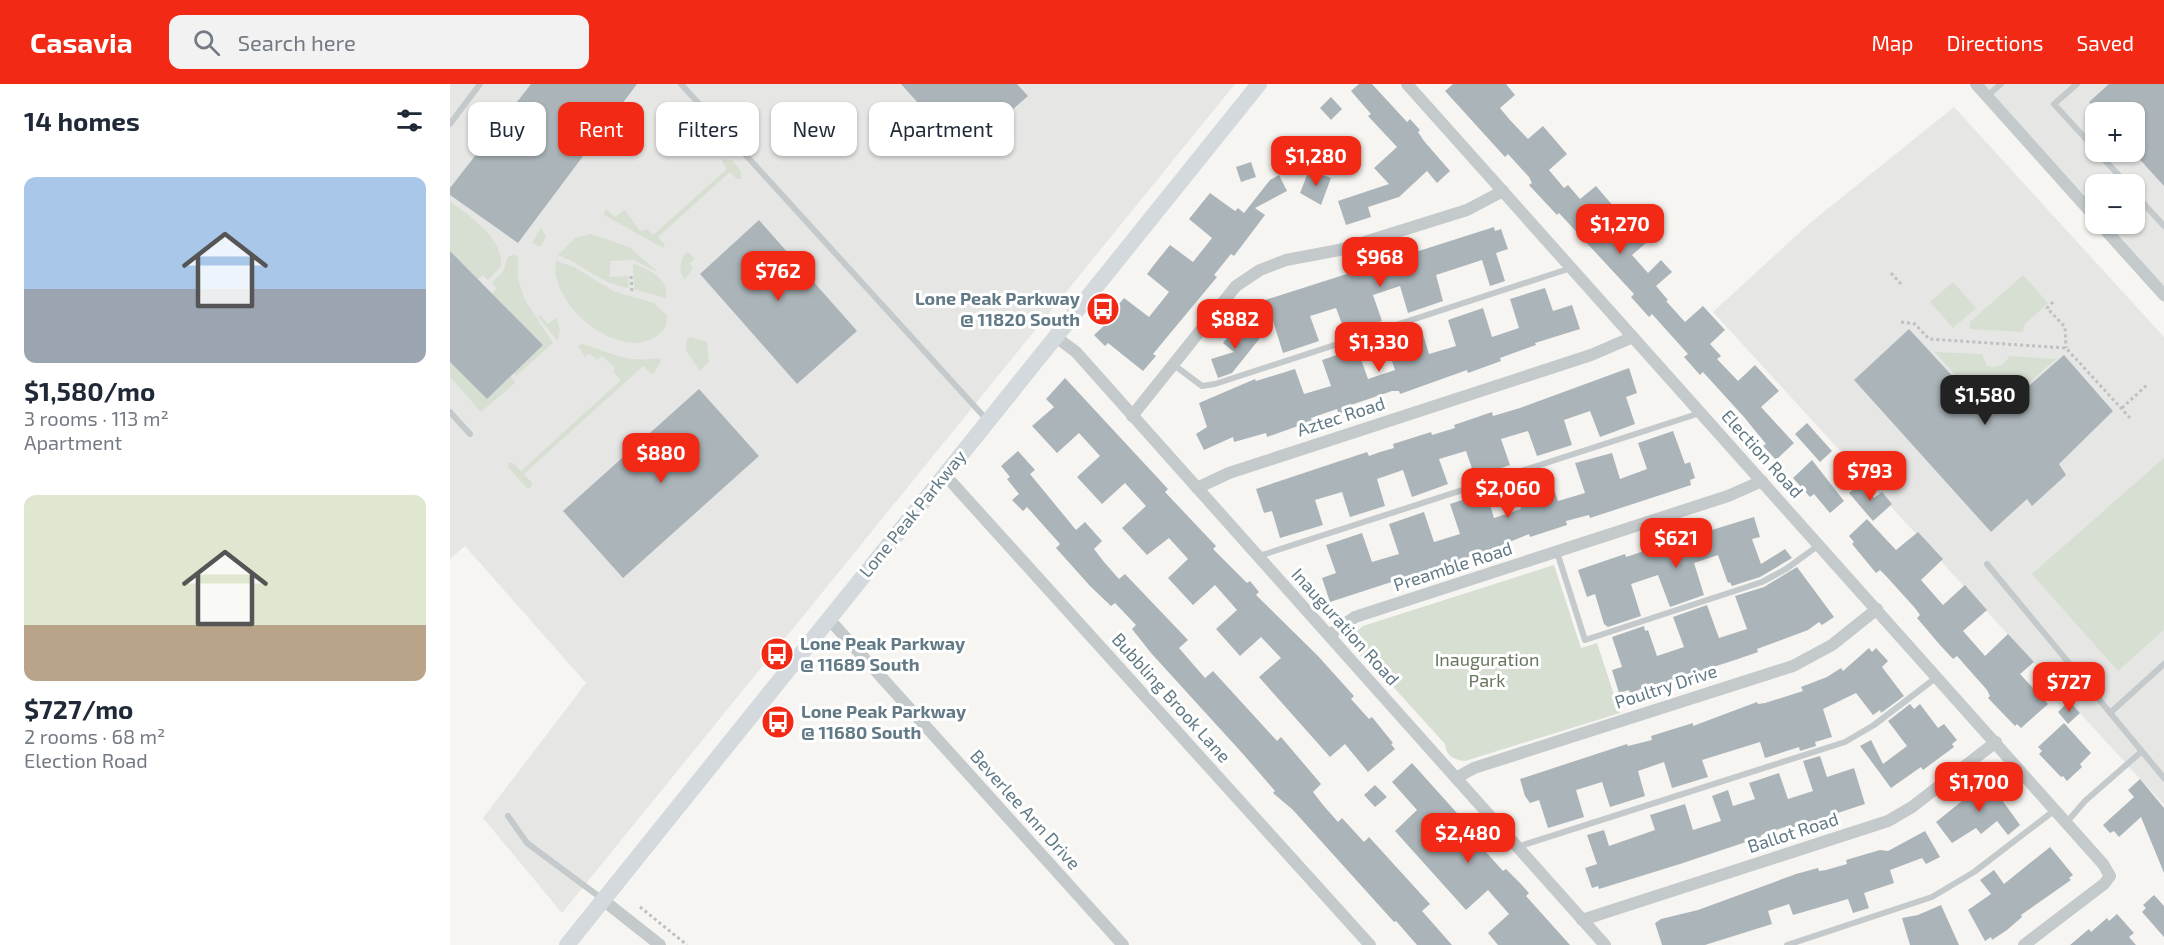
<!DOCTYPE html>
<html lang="en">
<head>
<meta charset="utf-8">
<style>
  :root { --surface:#fff; --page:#f2f2f3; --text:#1f2937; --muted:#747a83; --accent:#f22915 }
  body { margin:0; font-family:"Exo 2",sans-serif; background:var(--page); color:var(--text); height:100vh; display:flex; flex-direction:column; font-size:22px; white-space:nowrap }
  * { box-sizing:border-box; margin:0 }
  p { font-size:20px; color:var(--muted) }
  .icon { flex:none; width:33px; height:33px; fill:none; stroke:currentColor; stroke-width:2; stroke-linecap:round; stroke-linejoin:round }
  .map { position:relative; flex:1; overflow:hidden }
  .sheet { display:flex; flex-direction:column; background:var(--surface); width:450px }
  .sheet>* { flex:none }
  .hud { position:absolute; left:18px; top:18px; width:570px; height:54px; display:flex; gap:12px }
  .buttons { position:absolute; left:1635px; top:18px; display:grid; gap:12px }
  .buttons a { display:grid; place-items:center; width:60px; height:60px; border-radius:12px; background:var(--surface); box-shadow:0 2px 4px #0004; font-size:30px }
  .price { position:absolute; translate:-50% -51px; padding:0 14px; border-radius:12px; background:var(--accent); color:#fff; font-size:20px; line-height:39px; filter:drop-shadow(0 2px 3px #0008) }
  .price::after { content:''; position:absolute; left:50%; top:36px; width:18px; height:14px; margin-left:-9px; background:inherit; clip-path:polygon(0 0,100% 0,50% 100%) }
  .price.current { background:#222; color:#fff }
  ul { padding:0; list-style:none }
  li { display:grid; align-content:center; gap:12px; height:318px; padding:0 24px }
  li span { display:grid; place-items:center; height:186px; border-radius:12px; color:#555 }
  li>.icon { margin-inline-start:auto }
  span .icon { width:108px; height:108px; fill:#fffc; stroke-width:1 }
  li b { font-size:26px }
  h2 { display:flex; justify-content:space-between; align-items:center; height:72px; padding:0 24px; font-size:26px }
  .tag { padding:0 21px; border-radius:12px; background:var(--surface); box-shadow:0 2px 4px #0004; font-size:21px; line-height:54px }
  .tag.current { background:var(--accent); color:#fff }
  header { display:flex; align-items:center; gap:36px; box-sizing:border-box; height:84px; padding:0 30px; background:var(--accent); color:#fff }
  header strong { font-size:28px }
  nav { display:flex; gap:33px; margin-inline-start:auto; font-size:21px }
  .search { width:420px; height:54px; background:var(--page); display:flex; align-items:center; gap:15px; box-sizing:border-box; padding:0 21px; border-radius:12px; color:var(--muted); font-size:22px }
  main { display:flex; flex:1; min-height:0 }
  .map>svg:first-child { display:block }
  .built { fill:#e6e7e5; fill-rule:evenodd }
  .green { fill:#d7ded2 }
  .building { fill:#abb5b9 }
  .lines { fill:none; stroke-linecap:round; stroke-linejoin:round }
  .path { stroke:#bec0c2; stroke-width:3; stroke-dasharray:3 3; stroke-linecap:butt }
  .lane { stroke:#c4c9cb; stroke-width:6 }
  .street { stroke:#c4c9cb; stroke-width:12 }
  .secondary { stroke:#d3d9dd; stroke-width:16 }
  .labels { text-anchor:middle; stroke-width:6; stroke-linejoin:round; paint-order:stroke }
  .poi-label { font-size:18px; font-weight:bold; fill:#627a85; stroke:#fff; text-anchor:start }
  .street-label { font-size:18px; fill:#627a85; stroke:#fff }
  .park-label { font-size:18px; fill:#66775d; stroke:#fff }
</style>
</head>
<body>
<header>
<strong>Casavia</strong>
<div class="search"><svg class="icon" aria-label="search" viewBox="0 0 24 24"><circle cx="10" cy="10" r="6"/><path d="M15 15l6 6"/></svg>Search here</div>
<nav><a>Map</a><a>Directions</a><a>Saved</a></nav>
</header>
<main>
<section class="sheet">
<h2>14 homes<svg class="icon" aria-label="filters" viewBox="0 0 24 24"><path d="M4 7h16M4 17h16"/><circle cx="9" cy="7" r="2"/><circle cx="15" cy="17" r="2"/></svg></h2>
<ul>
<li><span style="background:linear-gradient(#a9c7e8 60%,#9aa5b1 0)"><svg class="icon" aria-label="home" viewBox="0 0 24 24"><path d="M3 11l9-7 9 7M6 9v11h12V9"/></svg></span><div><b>$1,580/mo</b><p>3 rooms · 113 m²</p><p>Apartment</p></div></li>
<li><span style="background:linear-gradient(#dfe7d0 70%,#b9a48a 0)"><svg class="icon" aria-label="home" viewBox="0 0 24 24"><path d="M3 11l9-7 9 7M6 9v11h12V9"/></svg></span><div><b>$727/mo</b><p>2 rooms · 68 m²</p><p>Election Road</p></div></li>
</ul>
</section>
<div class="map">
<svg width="1714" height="861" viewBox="0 0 1714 861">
  <rect width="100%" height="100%" fill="#f6f5f1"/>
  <g class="built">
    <polygon points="0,0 785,0 112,829 33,734 136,599 15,462 0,475"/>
    <path d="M 1526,0 L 1714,0 L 1714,219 L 1646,140 L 1684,140 L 1684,100 L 1646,100 L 1646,139 ZM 1646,28 L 1684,28 L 1684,68 L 1646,68 Z"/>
    <polygon points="1504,23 1714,253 1714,721 1263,228 1360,139"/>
  </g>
  <g class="green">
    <polygon points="273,75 282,76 291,87 291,95 287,95 280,88 208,153 215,161 213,164 154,131 156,125 165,133 175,126 190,147 197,145 203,151 277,85 272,78"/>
    <path d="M 0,117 C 19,132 54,154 51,182 L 38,196 L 33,191 L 28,195 L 0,167 Z"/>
    <polygon points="91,143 96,153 90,163 82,159"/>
    <path d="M 141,150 L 179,163 L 209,189 L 183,176 L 160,177 L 160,193 L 178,192 L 179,204 C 152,201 133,180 108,171 L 125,154 Z"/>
    <path d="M 238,168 L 245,175 L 240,179 L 243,184 L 235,195 C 228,187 230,178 235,169 Z"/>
    <polygon points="63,170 68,173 68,195 75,216 103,259 66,292 64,289 92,260 42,209 47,204 42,199 54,186 57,174"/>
    <path d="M 106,177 L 124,183 L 163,207 L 204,219 L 217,232 L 216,242 C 184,290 97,224 106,177 Z"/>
    <path d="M 183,180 C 198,184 220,196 216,214 L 184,205 Z"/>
    <polygon points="1573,191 1598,219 1574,241 1573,248 1520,245 1520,238"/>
    <polygon points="1503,198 1526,224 1503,244 1480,218"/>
    <polygon points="90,231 98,240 106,234 110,245 108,257 88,233"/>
    <polygon points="241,253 257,258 259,278 250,287 236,267 237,254"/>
    <path d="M 133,260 C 165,270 175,279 210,274 L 211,277 L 203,291 L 193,282 L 74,390 L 82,399 L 81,404 L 77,404 L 58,383 L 59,379 L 63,379 L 71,387 L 171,296 L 163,287 L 165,284 L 152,272 L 147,276 L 139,269 L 135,273 L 128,262 Z"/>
    <path d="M 1485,268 L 1532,270 L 1537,282 C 1548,284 1554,282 1559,272 L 1606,275 L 1565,311 C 1550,301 1538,303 1521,309 Z"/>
    <polygon points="0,278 37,315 61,292 65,299 31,328 0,293"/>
    <polygon points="1714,374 1714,546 1668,587 1582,490"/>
    <path d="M 1104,481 L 1131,564 L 1147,559 L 1170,629 L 1015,677 C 1004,676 996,672 995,660 L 918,575 L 911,573 L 902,556 L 905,549 L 913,542 Z"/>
  </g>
  <g class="building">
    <polygon points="81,0 187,0 68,159 0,111 0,104"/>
    <polygon points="451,0 567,0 578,12 513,69"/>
    <polygon points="909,0 922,0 957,38 960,35 970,46 968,48 974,57 1000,87 987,99 977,87 949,113 918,123 921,133 896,141 888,117 939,100 924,84 947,63 918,32 921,30 901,7"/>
    <polygon points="1003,0 1056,0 1065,11 1050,24 1059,35 1078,55 1093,42 1117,70 1099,86 1114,104 1118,101 1130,115 1146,102 1170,130 1152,145 1169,165 1187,148 1196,159 1182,171 1198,189 1211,176 1222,188 1206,202 1218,216 1216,217 1235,238 1253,222 1275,246 1260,260 1271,272 1267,275 1288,297 1305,281 1329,307 1311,323 1344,359 1326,376 1313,362 1316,360 1294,333 1253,288 1250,291 1234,273 1238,270 1202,230 1199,233 1181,213 1184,210 1109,129 1107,131 1092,115 1079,101 1082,99 1079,93 1058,70 1055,73 995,7"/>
    <polygon points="1659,0 1714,0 1714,102 1684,69 1684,28 1648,28 1639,18"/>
    <polygon points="881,13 892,25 881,36 870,24"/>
    <polygon points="846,64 861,69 856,84 841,79"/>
    <polygon points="801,78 806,93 791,98 786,83"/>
    <polygon points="859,86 881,94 871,121 850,109"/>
    <polygon points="829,91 837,107 805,124 815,131 784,172 781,170 764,191 767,193 703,270 706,272 693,287 658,259 655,262 644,251 668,229 664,226 674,214 699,233 719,208 697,190 707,177 720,161 743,178 762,154 739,135 760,109 785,127 788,124 794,129 820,96"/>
    <polygon points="309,136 407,247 347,300 250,190"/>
    <polygon points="1044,143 1045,147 1051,145 1058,165 1046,169 1055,197 1040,202 1032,176 986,191 993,217 958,229 950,202 923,211 932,237 895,248 886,224 860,232 869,257 833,269 823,237 816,247 807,223 813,221 812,217"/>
    <polygon points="0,167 93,261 37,315 0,278"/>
    <polygon points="1095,204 1103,227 1122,221 1130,245 1085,259 1086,261 1050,274 1051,277 1018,289 1017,286 950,310 949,307 942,307 901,321 902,325 889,330 887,325 861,334 862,337 817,353 816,349 784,358 783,353 754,366 746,350 757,343 749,319 805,295 806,297 845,285 854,310 881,302 872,276 907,264 918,295 945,286 935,256 971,244 979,270 1006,262 998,236 1033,224 1042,253 1069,244 1060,215"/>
    <polygon points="790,238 810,254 782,289 768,294 761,275 784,268 773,259"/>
    <polygon points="1459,245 1520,311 1540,304 1554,306 1565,314 1614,271 1663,327 1609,380 1616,391 1582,422 1577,415 1541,448 1404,296"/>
    <polygon points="1179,284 1187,309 1176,313 1185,340 1150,353 1140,327 1114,336 1122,361 1087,372 1078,347 1051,355 1060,381 1025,393 1016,367 989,375 998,400 962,413 953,386 927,395 935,422 900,433 892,408 865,416 873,441 830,454 822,427 814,429 806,405 917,368 919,372 930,368 944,364 943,360 981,348 982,351 1005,344 1004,341 1042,328 1043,332 1070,324"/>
    <polygon points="615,294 718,405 715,408 766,462 763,465 797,499 800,497 809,508 806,511 868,572 904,612 901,615 919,635 922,633 943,659 941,660 945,665 918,688 895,660 880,673 809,593 831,574 811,553 790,572 766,545 787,526 765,501 743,521 718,494 738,475 719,454 697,471 672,444 696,422 675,399 652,420 627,393 650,372 629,349 607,369 582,342 604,323 596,315"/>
    <polygon points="249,305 309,372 173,494 113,427"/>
    <polygon points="1357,339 1382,367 1370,378 1345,350"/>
    <polygon points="1223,347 1235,380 1240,378 1245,394 1240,396 1241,401 1140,434 1139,431 1116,437 1117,441 1080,453 1079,450 1040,466 880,518 872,494 886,489 876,461 912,449 922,478 949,470 939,440 974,428 984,458 1010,450 1000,420 1036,408 1044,434 1071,425 1063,400 1098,389 1108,417 1135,409 1125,379 1162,369 1170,395 1197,385 1188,359"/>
    <polygon points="568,367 585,386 580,390 626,446 635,438 652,457 644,465 654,478 669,495 675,490 738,556 729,564 755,594 763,587 827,657 831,653 871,700 863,708 873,721 888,738 892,734 914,758 919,753 980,820 972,827 1002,861 967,861 946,837 944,838 843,726 823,709 825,707 793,670 701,569 682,545 686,541 665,519 661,522 640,502 606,464 610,460 577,423 573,427 562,416 569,410 557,395 560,393 551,382"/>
    <polygon points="1362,376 1394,417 1380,429 1364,410 1360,413 1343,394"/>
    <polygon points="1411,399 1424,414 1432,408 1442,420 1423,437 1399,409"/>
    <polygon points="1304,433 1310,453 1302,455 1311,480 1335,465 1342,474 1310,493 1282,502 1280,498 1278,499 1268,471 1244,479 1254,511 1220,523 1208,491 1181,500 1191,532 1158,543 1154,540 1145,510 1137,513 1128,486 1175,470 1176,473 1197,466 1197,464 1235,451 1236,454"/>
    <polygon points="1417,435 1446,466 1468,448 1493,475 1471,496 1493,521 1515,501 1537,526 1513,547 1535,572 1558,550 1584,578 1570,590 1598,620 1571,644 1567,640 1565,642 1538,614 1540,612 1537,606 1507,572 1503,575 1490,561 1467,534 1470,531 1465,524 1436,492 1430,486 1426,489 1402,460 1404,458 1399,452"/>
    <polygon points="1347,483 1384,533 1372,541 1369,538 1358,546 1307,565 1308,568 1288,575 1180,610 1179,606 1169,609 1162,586 1172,583 1162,553 1194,542 1195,547 1198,546 1207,572 1234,563 1223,533 1257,521 1269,554 1297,545 1285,512 1314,503"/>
    <polygon points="1419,564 1422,568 1426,564 1438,577 1432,583 1454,612 1431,629 1430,626 1423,631 1406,609 1373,625 1382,653 1365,658 1366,662 1350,667 1349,663 1315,674 1310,658 1252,676 1258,693 1222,704 1214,678 1188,687 1195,712 1160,723 1152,698 1126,706 1134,733 1098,744 1089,716 1080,719 1075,712 1070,695 1177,660 1178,662 1202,656 1201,652 1243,639 1243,642 1307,618 1308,620 1315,619 1353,607 1351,603 1377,593 1391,584 1393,587"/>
    <polygon points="1619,617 1630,629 1618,640 1608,628"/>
    <polygon points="1460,620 1464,625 1470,620 1488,644 1494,640 1507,656 1502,660 1504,663 1473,686 1471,683 1441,704 1410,662 1421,656 1433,680 1457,662 1438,637"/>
    <polygon points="1614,639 1641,669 1630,680 1632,683 1617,697 1613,692 1611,693 1589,670 1592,667 1588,663"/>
    <polygon points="1370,672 1377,693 1404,684 1415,720 1339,745 1338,742 1311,751 1311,753 1230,780 1149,805 1148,802 1142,804 1135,784 1147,780 1137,751 1154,746 1159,762 1205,746 1200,731 1235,720 1243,746 1271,737 1262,712 1278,706 1283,722 1305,715 1299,699 1329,689 1338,715 1363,707 1353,677"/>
    <polygon points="962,679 1033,758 1030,760 1035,767 1053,787 1056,785 1070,799 1079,809 1076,812 1120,861 1048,861 1038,849 1059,830 1038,806 1016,826 945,747 967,726 942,698"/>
    <polygon points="1690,695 1714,724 1714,789 1691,733 1669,753 1664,747 1660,749 1653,741 1684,713 1678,706"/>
    <polygon points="1538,696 1540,699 1545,696 1558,712 1552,716 1570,741 1558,751 1547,737 1531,750 1526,744 1502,759 1486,738"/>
    <polygon points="925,701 937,713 925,723 914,711"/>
    <polygon points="1475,747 1490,773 1476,780 1472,774 1440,786 1444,799 1414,809 1419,824 1403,829 1398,815 1343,831 1339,820 1318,827 1322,840 1255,861 1212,861 1205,839 1211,835 1248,826 1346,790 1368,784 1369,787 1376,786 1397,780 1396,776 1430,766 1438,767"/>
    <polygon points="1600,763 1623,791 1619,794 1621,796 1571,831 1572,833 1557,846 1542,856 1541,853 1535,857 1518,826 1541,810 1530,796 1544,786 1554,800"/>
    <polygon points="1704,811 1714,822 1714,853 1692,828 1696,824 1693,821"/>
    <polygon points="1491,821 1509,861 1460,861 1452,834 1468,831"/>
    <polygon points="1667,830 1684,849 1679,853 1686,861 1620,861 1639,845 1641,848 1657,834 1659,837"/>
  </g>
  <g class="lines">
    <g class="path">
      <polyline points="1441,189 1451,200"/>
      <polyline points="181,192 182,208"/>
      <polyline points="1603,218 1597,224 1615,243 1616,264"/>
      <polyline points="1451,238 1465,240 1479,255 1616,264 1680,334"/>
      <polyline points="1672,324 1697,301"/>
      <polyline points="190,823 237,861"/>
    </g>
    <g class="lane">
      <polyline points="231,0 538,337"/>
      <polyline points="1627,0 1604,20 1646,66"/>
      <polyline points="1537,12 1551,0"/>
      <polyline points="0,40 30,0"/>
      <polyline points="1647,68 1677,100"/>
      <polyline points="1684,109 1714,142"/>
      <polyline points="724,281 752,302 765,300 1121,184"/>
      <polyline points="0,328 20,350"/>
      <polyline points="1107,468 1135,556 1312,498 1336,485 1369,461"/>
      <polyline points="809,472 1250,329"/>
      <polyline points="1537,480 1714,694"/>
      <polyline points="1660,629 1714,580"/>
      <polyline points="58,732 77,759 151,814"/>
      <polyline points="1617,738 1635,717 1691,668"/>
      <polyline points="1067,763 1395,658 1424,641 1487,593"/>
      <polyline points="1337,861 1482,813 1524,788 1605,726"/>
    </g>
    <g class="street">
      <polyline points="957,0 1653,780 1660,792 1654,800 1574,861"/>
      <polyline points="1526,0 1646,134"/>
      <polyline points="1650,140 1714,211"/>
      <polyline points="606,253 626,268 1155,861"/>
      <polyline points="682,332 786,202 810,186 836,176 889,166 1017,126 1053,107"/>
      <polyline points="495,391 920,861"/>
      <polyline points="747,404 779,389 1141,271 1183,253"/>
      <polyline points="378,534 673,861"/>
      <polyline points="879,551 905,533 1278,412 1312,397"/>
      <polyline points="1006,694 1024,684 1343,582 1382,561 1427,525"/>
      <polyline points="153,816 210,861"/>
      <polyline points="1132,836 1438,737 1462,723 1546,658"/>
    </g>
    <polyline class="secondary" points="117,861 809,0"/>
  </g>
  <defs>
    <g id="bus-disc" transform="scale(1.725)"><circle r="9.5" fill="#f22915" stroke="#fff"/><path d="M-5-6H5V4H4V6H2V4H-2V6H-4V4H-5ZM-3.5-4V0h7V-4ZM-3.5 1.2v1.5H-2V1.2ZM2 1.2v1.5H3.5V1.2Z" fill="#fff"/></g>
  </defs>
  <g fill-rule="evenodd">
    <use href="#bus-disc" x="653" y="225"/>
    <use href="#bus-disc" x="327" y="570"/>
    <use href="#bus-disc" x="328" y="638"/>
  </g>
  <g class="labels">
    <g class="poi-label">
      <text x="630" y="221" text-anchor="end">Lone Peak Parkway<tspan x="630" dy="21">@ 11820 South</tspan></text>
      <text x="350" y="566">Lone Peak Parkway<tspan x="350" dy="21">@ 11689 South</tspan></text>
      <text x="351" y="634">Lone Peak Parkway<tspan x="351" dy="21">@ 11680 South</tspan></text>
    </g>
    <g class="street-label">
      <text transform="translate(891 333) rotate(-18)" y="6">Aztec Road</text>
      <text transform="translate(1312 370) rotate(48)" y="6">Election Road</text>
      <text transform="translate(463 430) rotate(-51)" y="6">Lone Peak Parkway</text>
      <text transform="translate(1003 483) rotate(-18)" y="6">Preamble Road</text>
      <text transform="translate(895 543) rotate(48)" y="6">Inauguration Road</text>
      <text transform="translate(1216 603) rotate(-18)" y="6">Poultry Drive</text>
      <text transform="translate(721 614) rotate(48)" y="6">Bubbling Brook Lane</text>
      <text transform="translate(575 726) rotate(48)" y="6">Beverlee Ann Drive</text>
      <text transform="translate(1343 749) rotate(-18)" y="6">Ballot Road</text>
    </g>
    <g class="park-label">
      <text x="1037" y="582">Inauguration<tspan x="1037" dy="21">Park</tspan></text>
    </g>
  </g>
</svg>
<div class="buttons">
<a>+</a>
<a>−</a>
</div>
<b class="price" style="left:866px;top:103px">$1,280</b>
<b class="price" style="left:1170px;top:171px">$1,270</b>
<b class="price" style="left:930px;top:204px">$968</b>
<b class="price" style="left:328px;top:218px">$762</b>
<b class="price" style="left:785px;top:266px">$882</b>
<b class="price" style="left:929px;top:289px">$1,330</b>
<b class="price current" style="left:1535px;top:342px">$1,580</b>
<b class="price" style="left:211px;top:400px">$880</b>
<b class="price" style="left:1420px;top:418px">$793</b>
<b class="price" style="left:1058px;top:435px">$2,060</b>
<b class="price" style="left:1226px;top:485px">$621</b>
<b class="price" style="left:1619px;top:629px">$727</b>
<b class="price" style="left:1529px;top:729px">$1,700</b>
<b class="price" style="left:1018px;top:780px">$2,480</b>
<div class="hud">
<a class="tag">Buy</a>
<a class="tag current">Rent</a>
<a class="tag">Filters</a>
<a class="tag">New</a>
<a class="tag">Apartment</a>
</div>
</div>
</main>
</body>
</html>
